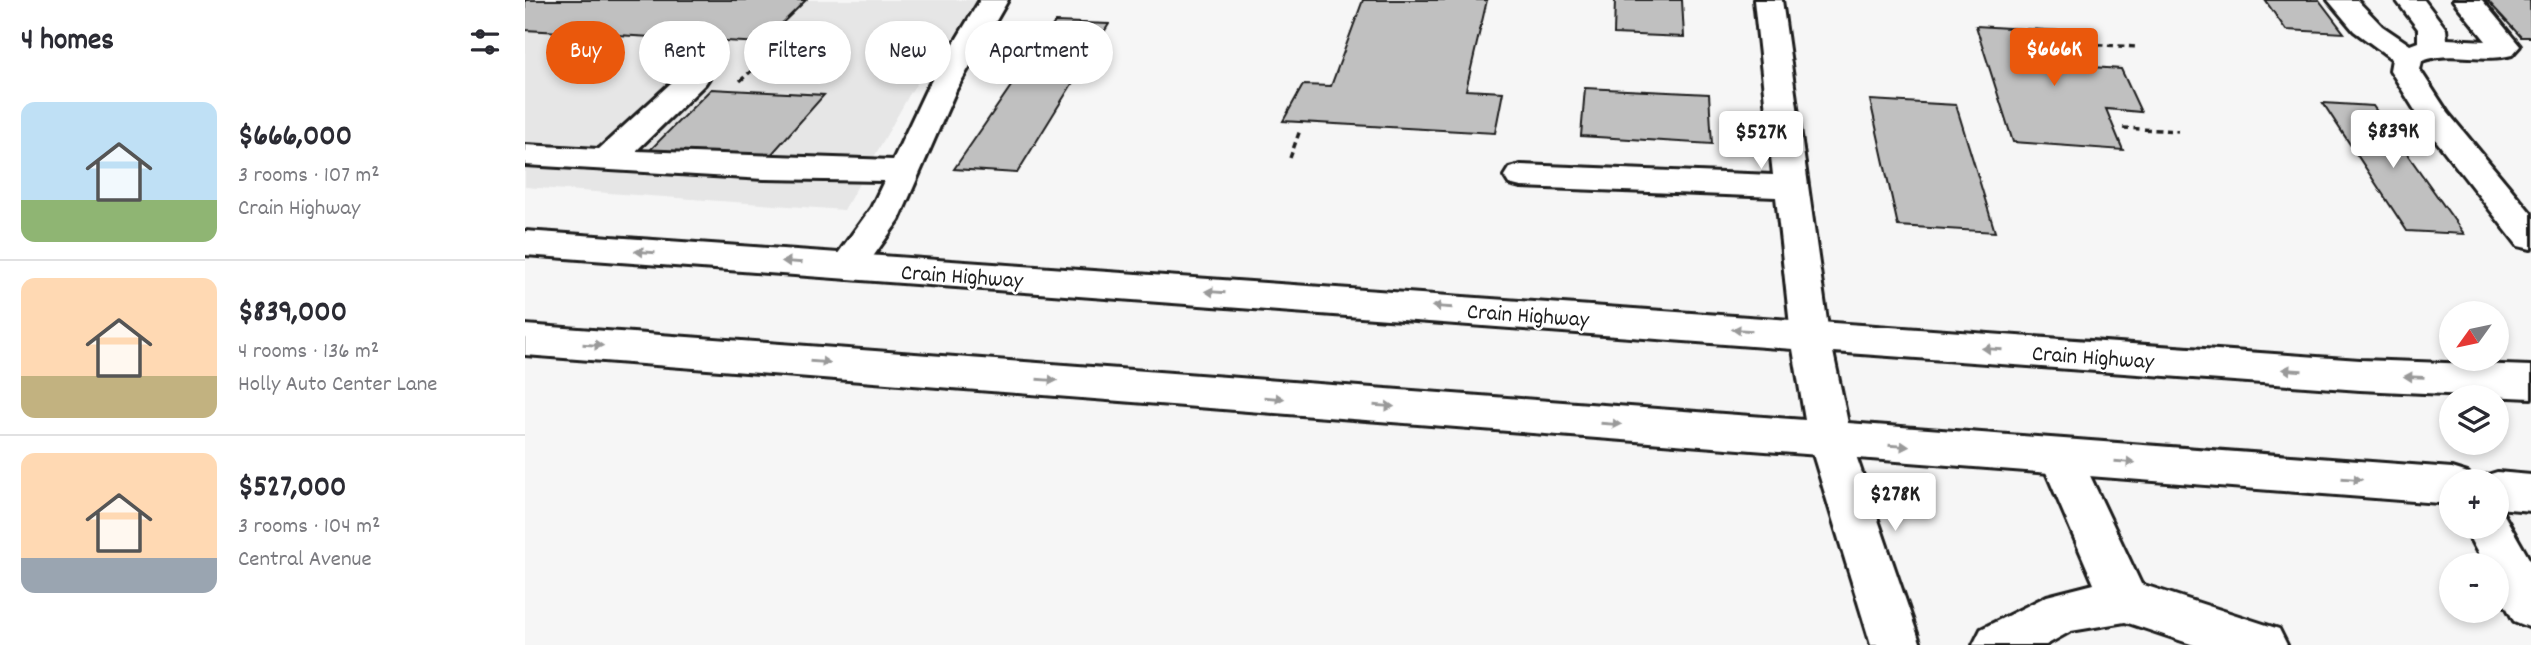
<!DOCTYPE html>
<html lang="en">
<head>
<meta charset="utf-8">
<style>
  :root { --surface:#fff; --page:#f7f7f7; --text:#2b2b33; --muted:#7c7c81; --line:#e1e1e2; --accent:#ea580c }
  body { margin:0; font-family:Dekko,sans-serif; background:var(--page); color:var(--text); height:100vh; display:flex; flex-direction:column; font-size:26px; white-space:nowrap }
  * { box-sizing:border-box; margin:0 }
  p { font-size:23px; color:var(--muted) }
  .icon { flex:none; width:38px; height:38px; fill:none; stroke:currentColor; stroke-width:2; stroke-linecap:round; stroke-linejoin:round }
  .map { position:relative; flex:1; overflow:hidden }
  .panel { display:flex; flex-direction:column; background:var(--surface); width:525px }
  .panel>* { flex:none }
  .hud { position:absolute; left:21px; top:21px; width:665px; height:63px; display:flex; gap:14px }
  .needle { width:46px; rotate:237deg }
  .buttons { position:absolute; left:1914px; top:301px; display:grid; gap:14px }
  .buttons a { display:grid; place-items:center; width:70px; height:70px; border-radius:50%; background:var(--surface); box-shadow:0 4px 10px #0003; font-size:35px }
  .price { position:absolute; translate:-50% -60px; padding:0 16px; border-radius:7px; background:#fff; color:#222; font-size:23px; line-height:46px; filter:drop-shadow(0 2px 4px #0008) }
  .price::after { content:''; position:absolute; left:50%; top:42px; width:21px; height:16px; margin-left:-10px; background:inherit; clip-path:polygon(0 0,100% 0,50% 100%) }
  .price.active { background:var(--accent); color:#fff }
  ul { padding:0; list-style:none }
  li { display:flex; align-items:center; gap:21px; height:175px; padding:0 21px }
  li+li { border-top:2px solid var(--line) }
  li span { display:grid; place-items:center; flex:none; width:196px; height:140px; border-radius:14px; color:#555 }
  li>.icon { margin-inline-start:auto }
  span .icon { width:84px; height:84px; fill:#fffc; stroke-width:1 }
  li b { font-size:30px }
  h2 { display:flex; justify-content:space-between; align-items:center; height:84px; padding:0 21px; font-size:30px }
  .chip { padding:0 24px; border-radius:32px; background:var(--surface); box-shadow:0 4px 10px #0003; font-size:24px; line-height:63px }
  .chip.active { background:var(--accent); color:#fff }
  main { display:flex; flex:1; min-height:0 }
  .map>svg:first-child { display:block }
  .built { fill:#e6e6e6 }
  .building { fill:#c0c0c0; stroke:#1c1c1c; stroke-width:2 }
  .lines { fill:none; stroke-linecap:round; stroke-linejoin:round }
  .minor-casing { stroke:#1c1c1c; stroke-width:6 }
  .highway-casing { stroke:#1c1c1c; stroke-width:6 }
  .path { stroke:#1c1c1c; stroke-width:3.5; stroke-dasharray:6 4.5; stroke-linecap:butt }
  .minor { fill:#fff; fill-rule:evenodd }
  .highway { fill:#fff; fill-rule:evenodd }
  .oneway { fill:#999 }
  .labels { text-anchor:middle; stroke-width:5; stroke-linejoin:round; paint-order:stroke }
  .street-label { font-size:23px; fill:#1c1c1c; stroke:#fff }
</style>
</head>
<body>
<main>
<section class="panel">
<h2>4 homes<svg class="icon" aria-label="filters" viewBox="0 0 24 24"><path d="M4 7h16M4 17h16"/><circle cx="9" cy="7" r="2"/><circle cx="15" cy="17" r="2"/></svg></h2>
<ul>
<li><span style="background:linear-gradient(#bfe0f5 70%,#8fb573 0)"><svg class="icon" aria-label="home" viewBox="0 0 24 24"><path d="M3 11l9-7 9 7M6 9v11h12V9"/></svg></span><div><b>$666,000</b><p>3 rooms · 107 m²</p><p>Crain Highway</p></div></li>
<li><span style="background:linear-gradient(#ffd9b3 70%,#c2b280 0)"><svg class="icon" aria-label="home" viewBox="0 0 24 24"><path d="M3 11l9-7 9 7M6 9v11h12V9"/></svg></span><div><b>$839,000</b><p>4 rooms · 136 m²</p><p>Holly Auto Center Lane</p></div></li>
<li><span style="background:linear-gradient(#ffd9b3 75%,#9aa5b1 0)"><svg class="icon" aria-label="home" viewBox="0 0 24 24"><path d="M3 11l9-7 9 7M6 9v11h12V9"/></svg></span><div><b>$527,000</b><p>3 rooms · 104 m²</p><p>Central Avenue</p></div></li>
</ul>
</section>
<div class="map">
<svg width="2006" height="645" viewBox="0 0 2006 645">
  <rect width="100%" height="100%" fill="#f6f6f6"/>
  <filter id="ink" filterUnits="userSpaceOnUse"><feTurbulence type="fractalNoise" baseFrequency=".0143" numOctaves="2"/><feDisplacementMap in="SourceGraphic" scale="14" xChannelSelector="R" yChannelSelector="G"/><feConvolveMatrix kernelMatrix="1 2 1 2 8 2 1 2 1" color-interpolation-filters="sRGB"/></filter>
  <g filter="url(#ink)">
    <polygon class="built" points="0,0 457,0 387,90 319,210 0,187"/>
    <g class="building">
      <polygon points="0,0 281,0 237,43 0,30"/>
      <polygon points="838,0 962,0 941,90 978,92 970,133 758,121 778,85 806,86"/>
      <polygon points="1090,0 1157,0 1159,37 1089,34"/>
      <polygon points="1740,0 1794,0 1819,33 1761,30"/>
      <polygon points="1962,0 2005,0 2006,37 1996,37"/>
      <polygon points="530,22 584,24 492,173 429,169"/>
      <polygon points="1451,26 1552,32 1567,67 1596,69 1616,112 1581,109 1598,150 1488,142"/>
      <polygon points="1060,88 1184,94 1187,144 1056,136"/>
      <polygon points="186,89 299,95 245,156 125,150"/>
      <polygon points="1345,100 1431,105 1470,232 1373,226"/>
      <polygon points="1798,103 1848,106 1939,234 1882,231"/>
    </g>
    <g class="lines">
      <g class="minor-casing">
        <g id="minor">
          <polygon points="455,0 483,0 431,90 374,220 335,275 322,279 309,275 304,266 346,208 359,181 239,179 0,165 0,145 74,149 158,72 169,69 180,72 184,78 180,84 111,151 368,160 401,90"/>
          <polygon points="1229,0 1257,0 1304,335 1299,345 1285,349 1271,345 1266,335 1251,197 996,187 984,184 979,176 984,168 996,165 1248,175"/>
          <path d="M 1803,0 L 1832,0 L 1857,26 L 1885,45 L 1893,42 L 1893,29 L 1871,0 L 1899,0 L 1921,29 L 1922,39 L 1961,41 L 1928,0 L 1957,0 L 1990,40 L 1995,46 L 1987,55 C 1957,63 1925,50 1897,61 L 1895,70 L 1923,113 L 2006,213 L 2006,249 L 1993,246 L 1899,125 L 1865,70 L 1867,59 L 1829,31 Z"/>
          <polygon points="1305,424 1320,429 1326,441 1396,645 1346,645 1284,441 1290,429"/>
          <polygon points="1536,440 1551,446 1616,584 1754,629 1762,645 1669,645 1600,622 1546,631 1521,645 1448,645 1456,629 1522,596 1569,584 1515,458 1521,446"/>
          <polygon points="1972,511 1978,513 2006,562 2006,628 1989,621 1972,590 1972,565 1959,565 1939,527 1972,527"/>
        </g>
      </g>
      <g class="highway-casing">
        <g id="highway">
          <polygon points="0,231 1835,360 2006,366 2006,398 1835,390 1308,352 1323,423 1927,468 1943,473 1947,481 1927,481 1927,504 0,355 0,325 1280,420 1268,349 0,255"/>
          <polygon points="1972,472 2006,475 2006,511 1972,508 1972,481 1954,481 1956,477"/>
        </g>
      </g>
      <g class="path">
        <polyline points="1562,44 1612,47"/>
        <polyline points="215,81 253,47"/>
        <polyline points="1598,128 1653,131"/>
        <polyline points="765,158 775,130"/>
      </g>
      <use href="#minor" class="minor"/>
      <use href="#highway" class="highway"/>
    </g>
    <defs><path id="oneway-solid" d="M-6-.8H1V-3.2L6.5 0L1 3.2V.8H-6Z" transform="scale(1.75)"/></defs>
    <g class="oneway">
      <use href="#oneway-solid" transform="translate(120 252) rotate(-176)"/>
      <use href="#oneway-solid" transform="translate(267 262) rotate(-176)"/>
      <use href="#oneway-solid" transform="translate(690 292) rotate(-176)"/>
      <use href="#oneway-solid" transform="translate(917 307) rotate(-176)"/>
      <use href="#oneway-solid" transform="translate(1217 330) rotate(-176)"/>
      <use href="#oneway-solid" transform="translate(68 345) rotate(4)"/>
      <use href="#oneway-solid" transform="translate(1467 349) rotate(-176)"/>
      <use href="#oneway-solid" transform="translate(295 362) rotate(4)"/>
      <use href="#oneway-solid" transform="translate(1767 370) rotate(-176)"/>
      <use href="#oneway-solid" transform="translate(1889 377) rotate(-178)"/>
      <use href="#oneway-solid" transform="translate(522 380) rotate(4)"/>
      <use href="#oneway-solid" transform="translate(749 398) rotate(4)"/>
      <use href="#oneway-solid" transform="translate(859 406) rotate(4)"/>
      <use href="#oneway-solid" transform="translate(1086 424) rotate(4)"/>
      <use href="#oneway-solid" transform="translate(1374 446) rotate(4)"/>
      <use href="#oneway-solid" transform="translate(1600 462) rotate(4)"/>
      <use href="#oneway-solid" transform="translate(1827 479) rotate(4)"/>
    </g>
  </g>
  <g class="labels">
    <g class="street-label">
      <text transform="translate(437 275) rotate(4)" y="8">Crain Highway</text>
      <text transform="translate(1003 314) rotate(4)" y="8">Crain Highway</text>
      <text transform="translate(1568 356) rotate(4)" y="8">Crain Highway</text>
    </g>
  </g>
</svg>
<div class="buttons">
<a><svg class="needle" viewBox="-14 -14 28 28"><path d="M0-13l5 13h-10z" fill="#e53935"/><path d="M0 13l5-13h-10z" fill="#7c7c81"/></svg></a>
<a><svg class="icon" aria-label="layers" viewBox="0 0 24 24"><path d="M12 4l9 5-9 5-9-5zM3 14l9 5 9-5"/></svg></a>
<a>+</a>
<a>−</a>
</div>
<b class="price active" style="left:1529px;top:88px">$666K</b>
<b class="price" style="left:1868px;top:170px">$839K</b>
<b class="price" style="left:1236px;top:171px">$527K</b>
<b class="price" style="left:1370px;top:533px">$278K</b>
<div class="hud">
<a class="chip active">Buy</a>
<a class="chip">Rent</a>
<a class="chip">Filters</a>
<a class="chip">New</a>
<a class="chip">Apartment</a>
</div>
</div>
</main>
</body>
</html>
